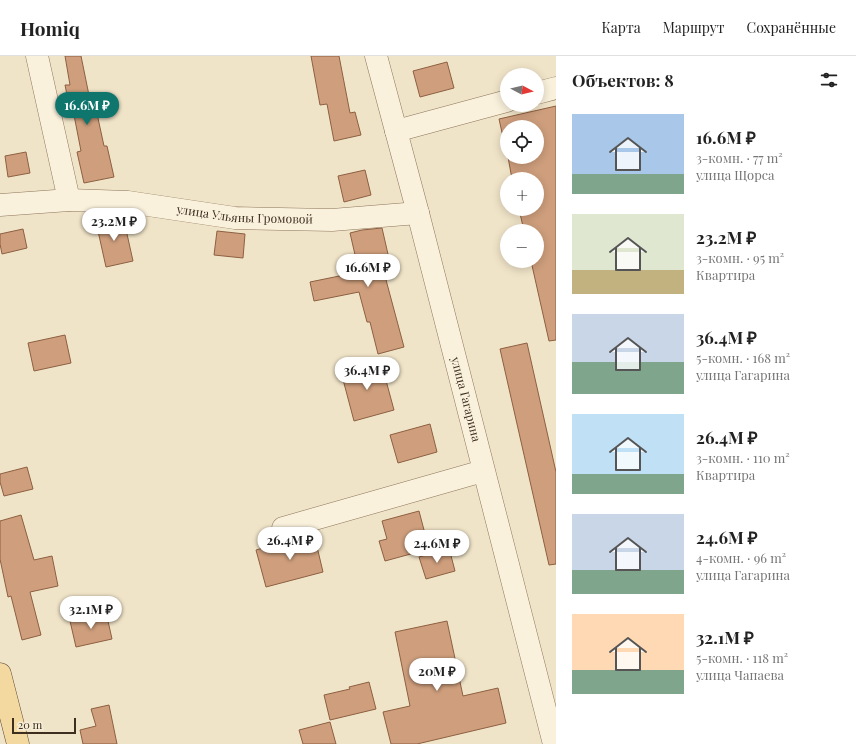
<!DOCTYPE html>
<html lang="ru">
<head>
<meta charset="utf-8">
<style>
  :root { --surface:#fff; --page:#f2f2f2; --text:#222; --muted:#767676; --line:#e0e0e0; --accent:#0f766e }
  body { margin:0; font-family:"Playfair Display",serif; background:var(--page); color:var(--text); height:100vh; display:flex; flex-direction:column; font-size:15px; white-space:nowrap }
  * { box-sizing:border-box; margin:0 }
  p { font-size:13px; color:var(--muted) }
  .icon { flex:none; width:22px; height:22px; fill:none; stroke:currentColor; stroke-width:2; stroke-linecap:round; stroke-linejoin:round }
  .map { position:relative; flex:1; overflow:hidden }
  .sheet { display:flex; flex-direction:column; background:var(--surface); width:300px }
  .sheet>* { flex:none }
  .needle { width:26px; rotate:97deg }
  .controls { position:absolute; left:500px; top:12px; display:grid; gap:8px }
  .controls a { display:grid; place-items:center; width:44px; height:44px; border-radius:50%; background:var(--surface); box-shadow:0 2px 10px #0003; font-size:20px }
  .scale { position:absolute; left:12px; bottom:10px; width:64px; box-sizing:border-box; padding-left:4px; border:2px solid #3d2e20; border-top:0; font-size:11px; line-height:14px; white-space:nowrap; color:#3d2e20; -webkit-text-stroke:3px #f7eed8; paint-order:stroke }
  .price { position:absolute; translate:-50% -34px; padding:0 9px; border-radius:14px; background:#fff; color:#222; font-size:13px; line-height:26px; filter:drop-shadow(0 1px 2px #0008) }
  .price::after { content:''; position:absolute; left:50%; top:24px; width:12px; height:9px; margin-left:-6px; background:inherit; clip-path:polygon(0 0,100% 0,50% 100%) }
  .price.active { background:var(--accent); color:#fff }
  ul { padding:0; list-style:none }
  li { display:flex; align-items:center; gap:12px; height:100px; padding:0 16px }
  li span { display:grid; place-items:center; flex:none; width:112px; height:80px; border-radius:0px; color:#555 }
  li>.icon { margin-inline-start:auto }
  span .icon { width:48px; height:48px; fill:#fffc; stroke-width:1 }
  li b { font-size:17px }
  h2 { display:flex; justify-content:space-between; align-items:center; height:48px; padding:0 16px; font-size:17px }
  header { display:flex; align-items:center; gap:24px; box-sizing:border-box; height:56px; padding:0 20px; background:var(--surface); border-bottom:1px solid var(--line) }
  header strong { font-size:19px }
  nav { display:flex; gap:22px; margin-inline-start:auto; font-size:14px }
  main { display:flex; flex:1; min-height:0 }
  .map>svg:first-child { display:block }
  .building { fill:#cf9f7d; stroke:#8d5f41 }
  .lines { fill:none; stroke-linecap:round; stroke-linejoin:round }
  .minor-casing { stroke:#8d765c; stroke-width:23 }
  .major-casing { stroke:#5b4430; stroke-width:23 }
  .minor { stroke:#faf1dc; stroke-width:22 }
  .major { stroke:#f3d9a0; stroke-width:22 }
  .labels { text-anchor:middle; stroke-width:3; stroke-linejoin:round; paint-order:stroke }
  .street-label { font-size:12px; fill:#3d2e20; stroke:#f7eed8 }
</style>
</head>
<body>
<header>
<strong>Homiq</strong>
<nav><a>Карта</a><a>Маршрут</a><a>Сохранённые</a></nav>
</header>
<main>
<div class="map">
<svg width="556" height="688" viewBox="0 0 556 688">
  <rect width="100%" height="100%" fill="#f0e4c8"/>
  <g class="building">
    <polygon points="65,0 81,0 92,54 96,53 104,90 107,90 114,121 84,127 77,96 81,95 73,54 70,54 65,29 70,29"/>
    <polygon points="311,0 339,0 350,57 355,56 361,79 334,85 327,48 320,49"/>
    <polygon points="447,6 454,32 420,41 413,15"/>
    <polygon points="556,50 556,284 549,285 531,205 537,205 537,175 524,175 519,153 537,153 537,123 512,123 508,101 537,101 537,71 507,71 507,99 499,63"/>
    <polygon points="26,96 30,117 8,121 5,100"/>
    <polygon points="365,114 371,139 344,146 338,120"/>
    <polygon points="123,160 133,205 106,211 96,166"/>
    <polygon points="382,172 390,207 382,209 404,291 378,298 370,266 367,266 359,236 314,245 310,226 359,216 350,177 362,174"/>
    <polygon points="23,173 27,192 2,198 0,188 0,178"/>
    <polygon points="217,175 245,178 243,202 214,199"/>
    <polygon points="65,279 71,307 34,315 28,287"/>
    <polygon points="527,287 556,416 556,508 549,509 500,293"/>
    <polygon points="381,306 394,354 354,365 341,316"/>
    <polygon points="430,368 437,396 398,407 390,379"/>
    <polygon points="27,411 33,433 4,440 0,426 0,418"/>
    <polygon points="419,455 429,493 385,505 379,485 387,483 382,465"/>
    <polygon points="21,459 34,504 52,500 58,530 30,536 41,579 22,584 11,540 8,541 0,503 0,465"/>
    <polygon points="314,478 323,516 266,531 256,494"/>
    <polygon points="449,492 455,515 426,523 419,501"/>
    <polygon points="106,556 112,583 76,591 70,565"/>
    <polygon points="447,565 463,640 498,632 506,667 417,688 391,688 383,656 410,650 395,576"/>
    <polygon points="369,626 376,653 330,664 324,639 350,633 349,631"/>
    <polygon points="109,649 117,688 83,688 80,674 96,670 91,653"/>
    <polygon points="330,666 336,688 303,688 299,674"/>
  </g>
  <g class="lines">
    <g class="minor-casing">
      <g id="minor">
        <polyline points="37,0 69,144"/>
        <path id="s1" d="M 376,0 L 418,157 L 554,688"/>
        <polyline points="537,37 556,32"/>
        <polyline points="396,75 507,45"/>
        <path id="s2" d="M 0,149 L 69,144 L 128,146 L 235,162 L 332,164 L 418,157"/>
        <polyline points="283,472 483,415"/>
      </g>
    </g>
    <g class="major-casing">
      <polyline id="major" points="0,618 18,688"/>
    </g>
    <use href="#minor" class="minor"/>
    <use href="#major" class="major"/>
  </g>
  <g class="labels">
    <g class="street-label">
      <text dy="4" stroke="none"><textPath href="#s2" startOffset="246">улица Ульяны Громовой</textPath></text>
      <text dy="4" stroke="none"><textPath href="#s1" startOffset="355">улица Гагарина</textPath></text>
    </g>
  </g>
</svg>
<div class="controls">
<a><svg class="needle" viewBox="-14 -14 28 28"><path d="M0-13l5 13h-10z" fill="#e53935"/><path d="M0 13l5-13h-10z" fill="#767676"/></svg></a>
<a><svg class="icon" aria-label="locate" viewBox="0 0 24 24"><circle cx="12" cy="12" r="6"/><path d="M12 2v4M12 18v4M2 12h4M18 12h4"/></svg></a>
<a>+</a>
<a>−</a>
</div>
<div class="scale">20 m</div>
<b class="price active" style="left:87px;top:70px">16.6M ₽</b>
<b class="price" style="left:114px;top:186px">23.2M ₽</b>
<b class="price" style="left:368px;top:232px">16.6M ₽</b>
<b class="price" style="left:367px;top:335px">36.4M ₽</b>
<b class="price" style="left:290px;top:505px">26.4M ₽</b>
<b class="price" style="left:437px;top:508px">24.6M ₽</b>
<b class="price" style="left:91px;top:574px">32.1M ₽</b>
<b class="price" style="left:437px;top:636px">20M ₽</b>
</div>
<section class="sheet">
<h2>Объектов: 8<svg class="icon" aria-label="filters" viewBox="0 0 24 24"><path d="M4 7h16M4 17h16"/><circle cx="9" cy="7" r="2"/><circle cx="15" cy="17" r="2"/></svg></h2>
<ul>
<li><span style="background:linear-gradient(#a9c7e8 75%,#7fa58c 0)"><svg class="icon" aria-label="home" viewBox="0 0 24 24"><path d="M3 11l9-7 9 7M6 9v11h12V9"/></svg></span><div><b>16.6M ₽</b><p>3-комн. · 77 m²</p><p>улица Щорса</p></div></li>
<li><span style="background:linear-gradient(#dfe7d0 70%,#c2b280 0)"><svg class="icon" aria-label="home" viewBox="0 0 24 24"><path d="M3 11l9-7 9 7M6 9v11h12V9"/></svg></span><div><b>23.2M ₽</b><p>3-комн. · 95 m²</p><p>Квартира</p></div></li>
<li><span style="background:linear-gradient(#c9d6e8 60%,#7fa58c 0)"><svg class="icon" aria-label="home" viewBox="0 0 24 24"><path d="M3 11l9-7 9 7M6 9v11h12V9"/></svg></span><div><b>36.4M ₽</b><p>5-комн. · 168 m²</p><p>улица Гагарина</p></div></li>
<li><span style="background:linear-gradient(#bfe0f5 75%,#7fa58c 0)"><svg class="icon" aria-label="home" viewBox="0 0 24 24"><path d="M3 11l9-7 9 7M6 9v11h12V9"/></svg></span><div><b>26.4M ₽</b><p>3-комн. · 110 m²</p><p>Квартира</p></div></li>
<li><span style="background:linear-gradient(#c9d6e8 70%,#7fa58c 0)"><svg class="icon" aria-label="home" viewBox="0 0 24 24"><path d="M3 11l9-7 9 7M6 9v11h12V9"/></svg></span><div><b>24.6M ₽</b><p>4-комн. · 96 m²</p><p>улица Гагарина</p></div></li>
<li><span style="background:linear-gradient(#ffd9b3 70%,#7fa58c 0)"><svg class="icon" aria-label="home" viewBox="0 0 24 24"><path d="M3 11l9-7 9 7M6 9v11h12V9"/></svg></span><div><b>32.1M ₽</b><p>5-комн. · 118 m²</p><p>улица Чапаева</p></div></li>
</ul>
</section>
</main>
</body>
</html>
